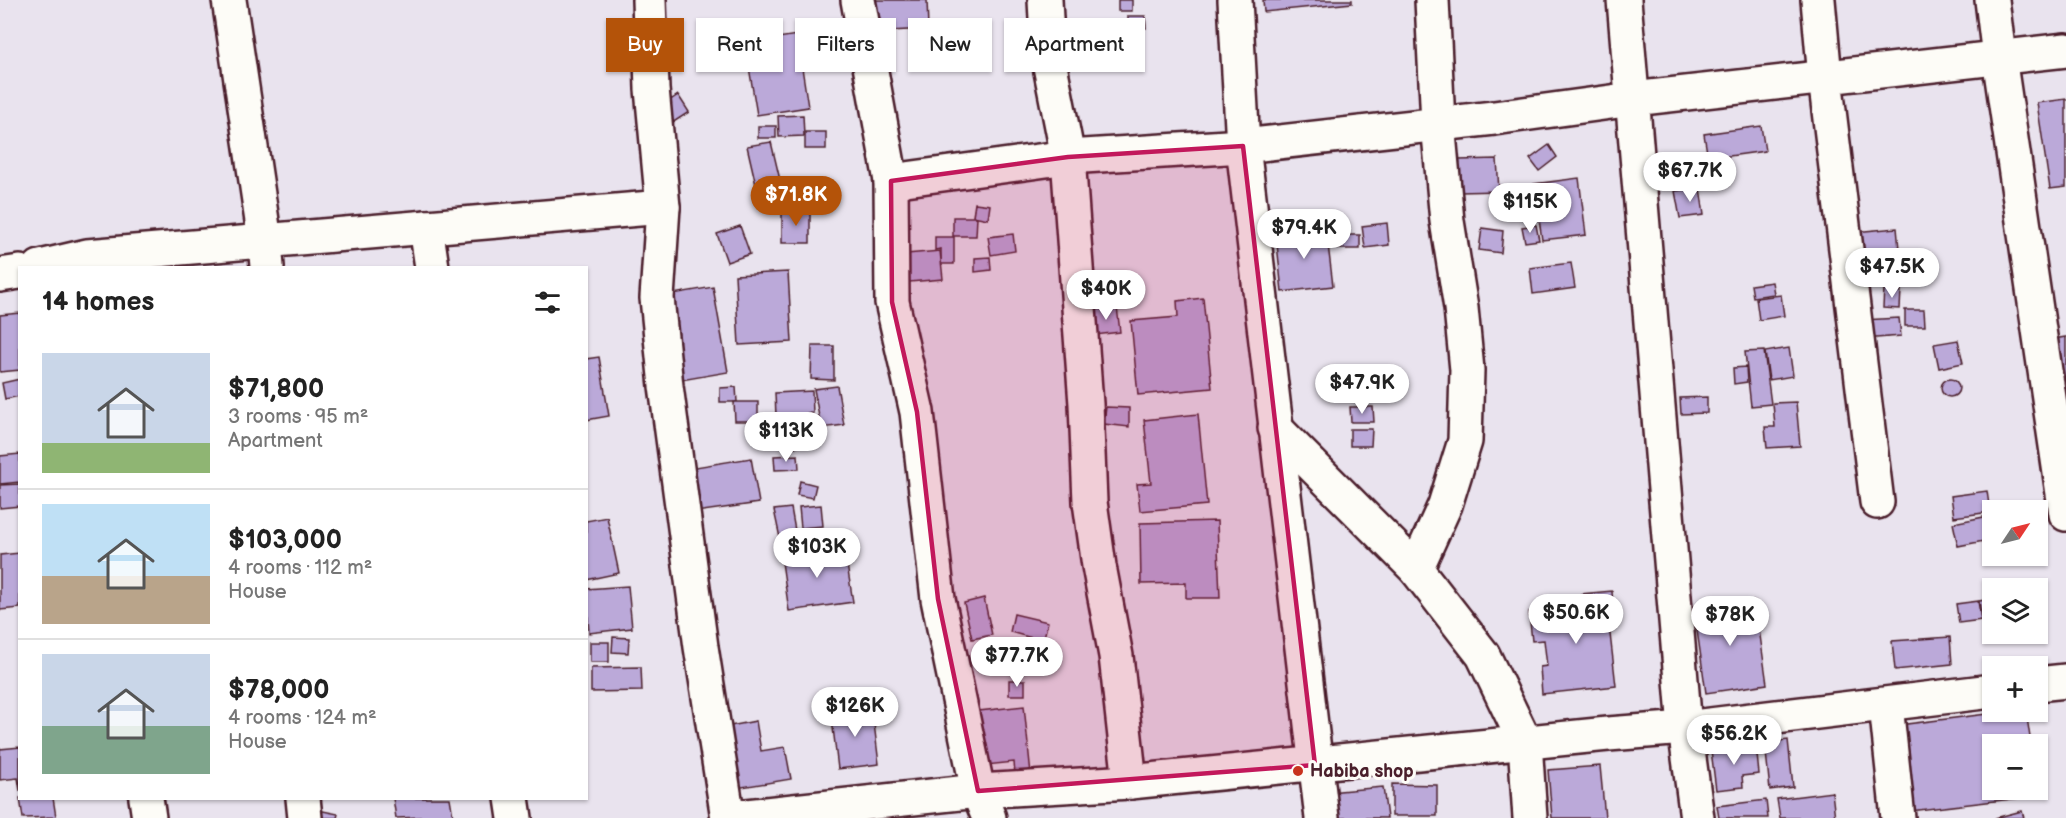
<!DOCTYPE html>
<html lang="en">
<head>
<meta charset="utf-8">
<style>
  :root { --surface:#fff; --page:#f2f2f2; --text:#222; --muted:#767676; --line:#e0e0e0; --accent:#b45309 }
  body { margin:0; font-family:"Balsamiq Sans",sans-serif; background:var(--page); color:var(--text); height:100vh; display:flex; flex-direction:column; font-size:22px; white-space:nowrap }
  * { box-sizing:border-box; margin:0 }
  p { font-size:20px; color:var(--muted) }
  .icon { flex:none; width:33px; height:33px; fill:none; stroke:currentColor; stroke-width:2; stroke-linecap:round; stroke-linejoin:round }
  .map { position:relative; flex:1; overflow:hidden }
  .panel { position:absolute; left:18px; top:266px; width:570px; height:534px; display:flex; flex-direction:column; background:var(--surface); border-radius:0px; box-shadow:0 2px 4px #0004 }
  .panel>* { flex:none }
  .banner { position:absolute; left:606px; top:18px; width:570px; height:54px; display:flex; gap:12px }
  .needle { width:39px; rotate:55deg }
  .buttons { position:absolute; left:1982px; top:500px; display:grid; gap:12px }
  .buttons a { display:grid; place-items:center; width:66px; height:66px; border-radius:0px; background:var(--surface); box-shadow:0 2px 4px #0004; font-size:30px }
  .price { position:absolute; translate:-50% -51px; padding:0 14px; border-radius:21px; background:#fff; color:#222; font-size:20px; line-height:39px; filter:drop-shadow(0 2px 3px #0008) }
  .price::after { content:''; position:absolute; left:50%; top:36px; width:18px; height:14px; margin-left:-9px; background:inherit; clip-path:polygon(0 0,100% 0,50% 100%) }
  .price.selected { background:var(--accent); color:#fff }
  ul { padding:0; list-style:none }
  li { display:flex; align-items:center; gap:18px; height:150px; padding:0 24px }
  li+li { border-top:2px solid var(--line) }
  li span { display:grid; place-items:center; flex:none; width:168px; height:120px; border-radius:0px; color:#555 }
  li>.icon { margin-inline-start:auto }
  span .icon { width:72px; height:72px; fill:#fffc; stroke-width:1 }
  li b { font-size:26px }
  h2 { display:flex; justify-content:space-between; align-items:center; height:72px; padding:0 24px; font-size:26px }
  .pill { padding:0 21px; border-radius:0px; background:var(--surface); box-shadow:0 2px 4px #0004; font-size:21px; line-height:54px }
  .pill.selected { background:var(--accent); color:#fff }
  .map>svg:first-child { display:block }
  .building { fill:#bba9d9; stroke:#4a1f2b; stroke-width:1.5 }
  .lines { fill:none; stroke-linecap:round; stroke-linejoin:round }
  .street-casing { stroke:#4a1f2b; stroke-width:38 }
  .street { stroke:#fdfcf7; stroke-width:33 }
  .marked { fill:#c2185b; fill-opacity:0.2; stroke:#c2185b; stroke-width:4.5; stroke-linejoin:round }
  .poi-dot { fill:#c8321e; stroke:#fdfcf7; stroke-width:2 }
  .labels { text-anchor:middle; stroke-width:6; stroke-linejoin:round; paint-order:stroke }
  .poi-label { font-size:18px; font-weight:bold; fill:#4a1f2b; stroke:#fdfcf7; text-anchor:start }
</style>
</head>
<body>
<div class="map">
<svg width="2066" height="818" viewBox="0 0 2066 818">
  <rect width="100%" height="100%" fill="#e9e3ee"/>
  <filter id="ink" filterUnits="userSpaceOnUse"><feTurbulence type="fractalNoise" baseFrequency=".0167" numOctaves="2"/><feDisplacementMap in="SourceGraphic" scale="12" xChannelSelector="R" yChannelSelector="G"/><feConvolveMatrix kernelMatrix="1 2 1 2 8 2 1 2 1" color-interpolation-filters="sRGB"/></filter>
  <g filter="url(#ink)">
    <g class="building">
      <polygon points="868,0 927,0 928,29 870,32"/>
      <rect x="1118" y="0" width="14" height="11"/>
      <polygon points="1263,0 1352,0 1352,3 1264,12"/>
      <polygon points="1128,16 1145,16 1146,28 1128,28"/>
      <polygon points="797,35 808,107 757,115 745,43"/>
      <polygon points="678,95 689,112 666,127 656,110"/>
      <polygon points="2066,99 2066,187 2050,189 2037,103"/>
      <polygon points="803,115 804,136 779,137 778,116"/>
      <rect x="758" y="126" width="18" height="12"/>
      <polygon points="1761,126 1765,151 1708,159 1704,134"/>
      <rect x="805" y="132" width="21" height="17"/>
      <polygon points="771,142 780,180 756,185 747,146"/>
      <polygon points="1549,145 1557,157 1539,171 1530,159"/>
      <polygon points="1497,159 1499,191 1460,192 1459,160"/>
      <polygon points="1579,178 1586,235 1542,240 1534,184"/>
      <polygon points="1700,188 1704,215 1680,218 1675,191"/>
      <polygon points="789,193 809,193 808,210 789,210"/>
      <polygon points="1534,199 1536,214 1521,216 1520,200"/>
      <polygon points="975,203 990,205 988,219 973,216"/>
      <polygon points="782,210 810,211 810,243 782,243"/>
      <polygon points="953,217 977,217 976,236 953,236"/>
      <polygon points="1387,223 1389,245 1365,248 1362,226"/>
      <polygon points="1536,225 1539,240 1525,242 1522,227"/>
      <polygon points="740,226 750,254 727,262 717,234"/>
      <polygon points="1326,228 1333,286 1282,292 1276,234"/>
      <polygon points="1482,228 1503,231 1501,253 1479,250"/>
      <polygon points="1897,228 1899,249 1856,254 1854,232"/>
      <polygon points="1013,234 1015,251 991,255 988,237"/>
      <rect x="1337" y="235" width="23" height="14"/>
      <polygon points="935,237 954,237 954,264 941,264 941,249 935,250"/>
      <polygon points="940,251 943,279 898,283 895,255"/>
      <polygon points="990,257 991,270 975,272 975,258"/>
      <polygon points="1571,263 1575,288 1533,294 1530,268"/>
      <polygon points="1907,264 1908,286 1879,286 1879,265"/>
      <polygon points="788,272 792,342 739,345 735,275"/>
      <polygon points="1772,282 1774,294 1753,297 1751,285"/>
      <polygon points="713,287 728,372 676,381 661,296"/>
      <polygon points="1884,288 1901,289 1900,309 1883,308"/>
      <polygon points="1781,295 1784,316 1759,320 1756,298"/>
      <polygon points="1203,298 1212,388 1138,395 1131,321 1178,317 1177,301"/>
      <polygon points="1117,307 1120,332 1095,335 1092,310"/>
      <polygon points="1905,310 1924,310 1925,326 1905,326"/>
      <polygon points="20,313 20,370 0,372 0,315"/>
      <polygon points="1899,318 1901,336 1864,339 1863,320"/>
      <polygon points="2066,337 2066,403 2047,340"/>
      <polygon points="1958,340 1963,363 1939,368 1934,344"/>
      <polygon points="812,346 834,346 834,380 811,379"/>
      <polygon points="1789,348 1793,376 1769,380 1765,352"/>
      <polygon points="1764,351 1771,404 1751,406 1745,352"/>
      <polygon points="599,357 609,416 586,420 586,359"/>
      <polygon points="1746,367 1747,382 1734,384 1733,368"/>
      <polygon points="20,379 20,396 5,399 2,383"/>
      <circle cx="1950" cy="388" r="9"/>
      <polygon points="837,386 844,425 821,428 814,389"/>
      <polygon points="736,387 737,402 720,402 720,388"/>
      <polygon points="812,391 813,413 776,416 775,393"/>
      <polygon points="1707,397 1707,413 1681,414 1680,398"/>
      <polygon points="734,402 758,402 758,421 735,421"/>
      <polygon points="1796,402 1800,446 1767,448 1765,427 1775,427 1773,403"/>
      <polygon points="1106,407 1129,408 1129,427 1104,424"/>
      <polygon points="1350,407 1373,407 1374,422 1351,422"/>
      <polygon points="1198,414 1207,505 1140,511 1137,484 1151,483 1144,420"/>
      <polygon points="1350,429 1372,429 1371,446 1350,446"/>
      <polygon points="800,433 802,446 785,449 783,435"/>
      <polygon points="20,454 20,482 0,484 0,456"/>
      <polygon points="798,455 799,469 775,470 774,456"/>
      <polygon points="751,458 759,503 696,512 689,468"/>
      <polygon points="800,481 816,485 813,498 797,495"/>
      <polygon points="20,484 20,506 0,508 0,485"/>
      <polygon points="1987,491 1990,512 1954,517 1951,496"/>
      <polygon points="821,505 823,526 801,528 799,507"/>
      <polygon points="791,508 796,536 780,538 774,510"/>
      <polygon points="607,517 619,573 586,580 586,521"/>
      <polygon points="1984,517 1989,540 1958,546 1953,523"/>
      <polygon points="1217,521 1220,598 1186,598 1186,583 1141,584 1140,523"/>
      <polygon points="844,546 853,602 789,611 781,555"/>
      <polygon points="20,553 20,608 0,610 0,555"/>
      <polygon points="628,586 632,628 589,633 586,589"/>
      <polygon points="1612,591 1613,608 1607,608 1616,686 1542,694 1540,667 1547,666 1544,640 1532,641 1529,612 1583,606 1581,594"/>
      <polygon points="984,598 992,635 972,639 964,603"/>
      <polygon points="1992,599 1992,626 1983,627 1979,601"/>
      <polygon points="1755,601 1767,684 1706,693 1694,609"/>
      <polygon points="1978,601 1981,620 1959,623 1956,604"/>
      <polygon points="1014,614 1048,622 1043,641 1010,632"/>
      <polygon points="613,637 629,638 628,653 612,652"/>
      <polygon points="1950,637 1952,664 1895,670 1892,641"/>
      <rect x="590" y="642" width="19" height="20"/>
      <polygon points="641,667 642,691 591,692 591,668"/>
      <rect x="1009" y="680" width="16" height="15"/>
      <polygon points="1024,706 1031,774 1015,775 1014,762 986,765 979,711"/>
      <polygon points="872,707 879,764 838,769 831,711"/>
      <polygon points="2011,711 2026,711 2031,744 1992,744 1992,789 2036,789 2037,796 1910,811 1899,725"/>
      <polygon points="756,721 761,751 785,747 791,779 736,788 725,727"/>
      <polygon points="1788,740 1793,787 1770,790 1765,743"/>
      <polygon points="1756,745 1759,774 1742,776 1743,787 1716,790 1711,750"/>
      <polygon points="20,747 20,791 18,778 0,780 0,749"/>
      <polygon points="1600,766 1605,818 1552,818 1548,770"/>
      <polygon points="1392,784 1437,785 1437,816 1392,816"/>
      <polygon points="1383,787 1387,818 1331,818 1329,792"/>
      <polygon points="1832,792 1835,818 1780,818 1777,799"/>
      <polygon points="20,798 53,798 56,817 23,818"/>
      <polygon points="393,798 450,798 453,816 396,818"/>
      <polygon points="1766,800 1768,818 1719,818 1717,806"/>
      <polygon points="318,810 338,814 337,818 316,818"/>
      <polygon points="2022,811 2024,818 1995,818"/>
    </g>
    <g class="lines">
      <g class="street-casing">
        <g id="street">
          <polyline points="229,0 265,241 267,267"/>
          <polyline points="649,0 652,89 663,207 657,298 666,386 701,647 728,818"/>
          <polyline points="858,0 891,181 892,302 917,412 938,599 978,791 989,818"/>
          <polyline points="1045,0 1048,56 1068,157 1086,404 1090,502 1099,566 1116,656 1130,782"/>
          <polyline points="1235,0 1243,146 1322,818"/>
          <polyline points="1624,0 1685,728 1697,818"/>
          <polyline points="1818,0 1825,78 1877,502"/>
          <polyline points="1992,0 1999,57 2066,514"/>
          <polyline points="891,181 1068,157 1243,146 1494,118 1633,99 2066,50"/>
          <polyline points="426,227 432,267"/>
          <polyline points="40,267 87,256 663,207"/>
          <polyline points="0,275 20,272"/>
          <polyline points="1275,428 1416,569 1483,655 1525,742 1530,818"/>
          <polyline points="1416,569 1445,505 1465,441 1467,370 1461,308 1447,221 1438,123 1432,0"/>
          <polyline points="2037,684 2066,681"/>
          <polyline points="1886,705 1898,818"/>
          <polyline points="146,798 149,818"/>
          <polyline points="303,798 305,818"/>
          <polyline points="512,798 515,818"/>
          <polyline points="728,818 978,791 1130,782 1608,734 1685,728 1992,691"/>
        </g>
      </g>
      <use href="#street" class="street"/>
    </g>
  </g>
  <path class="marked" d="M 1243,146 L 1315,765 L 978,791 L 938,599 L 917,412 L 892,302 L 891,181 L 1068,157 Z"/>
  <circle class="poi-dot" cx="1298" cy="771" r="6"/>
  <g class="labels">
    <g class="poi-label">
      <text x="1310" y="777">Habiba shop</text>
    </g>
  </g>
</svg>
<div class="buttons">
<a><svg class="needle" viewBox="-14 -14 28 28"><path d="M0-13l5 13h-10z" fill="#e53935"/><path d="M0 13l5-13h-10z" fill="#767676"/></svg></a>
<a><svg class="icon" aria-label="layers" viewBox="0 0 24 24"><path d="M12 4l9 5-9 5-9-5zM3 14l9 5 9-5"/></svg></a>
<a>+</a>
<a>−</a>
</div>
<b class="price" style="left:1690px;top:203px">$67.7K</b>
<b class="price selected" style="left:796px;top:227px">$71.8K</b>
<b class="price" style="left:1530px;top:234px">$115K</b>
<b class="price" style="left:1304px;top:260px">$79.4K</b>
<b class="price" style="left:1892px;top:299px">$47.5K</b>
<b class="price" style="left:1106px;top:321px">$40K</b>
<b class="price" style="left:1362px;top:415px">$47.9K</b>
<b class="price" style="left:786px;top:463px">$113K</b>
<b class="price" style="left:817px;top:579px">$103K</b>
<b class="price" style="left:1576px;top:645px">$50.6K</b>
<b class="price" style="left:1730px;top:647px">$78K</b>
<b class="price" style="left:1017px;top:688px">$77.7K</b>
<b class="price" style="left:855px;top:738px">$126K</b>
<b class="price" style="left:1734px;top:766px">$56.2K</b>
<div class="banner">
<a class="pill selected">Buy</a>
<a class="pill">Rent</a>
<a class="pill">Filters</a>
<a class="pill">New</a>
<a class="pill">Apartment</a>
</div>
<section class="panel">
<h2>14 homes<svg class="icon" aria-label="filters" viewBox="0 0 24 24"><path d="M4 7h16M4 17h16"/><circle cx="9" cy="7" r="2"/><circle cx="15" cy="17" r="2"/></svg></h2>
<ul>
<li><span style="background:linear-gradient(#c9d6e8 75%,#8fb573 0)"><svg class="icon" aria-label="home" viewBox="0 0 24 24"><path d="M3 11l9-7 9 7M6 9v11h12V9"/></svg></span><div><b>$71,800</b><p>3 rooms · 95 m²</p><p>Apartment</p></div></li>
<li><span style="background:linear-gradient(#bfe0f5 60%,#b9a48a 0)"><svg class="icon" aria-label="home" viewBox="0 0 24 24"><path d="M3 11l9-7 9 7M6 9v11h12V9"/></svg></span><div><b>$103,000</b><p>4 rooms · 112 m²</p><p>House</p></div></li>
<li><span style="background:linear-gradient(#c9d6e8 60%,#7fa58c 0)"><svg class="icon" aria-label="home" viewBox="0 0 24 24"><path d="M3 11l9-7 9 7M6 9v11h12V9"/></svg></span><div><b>$78,000</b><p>4 rooms · 124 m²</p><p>House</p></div></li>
</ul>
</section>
</div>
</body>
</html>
